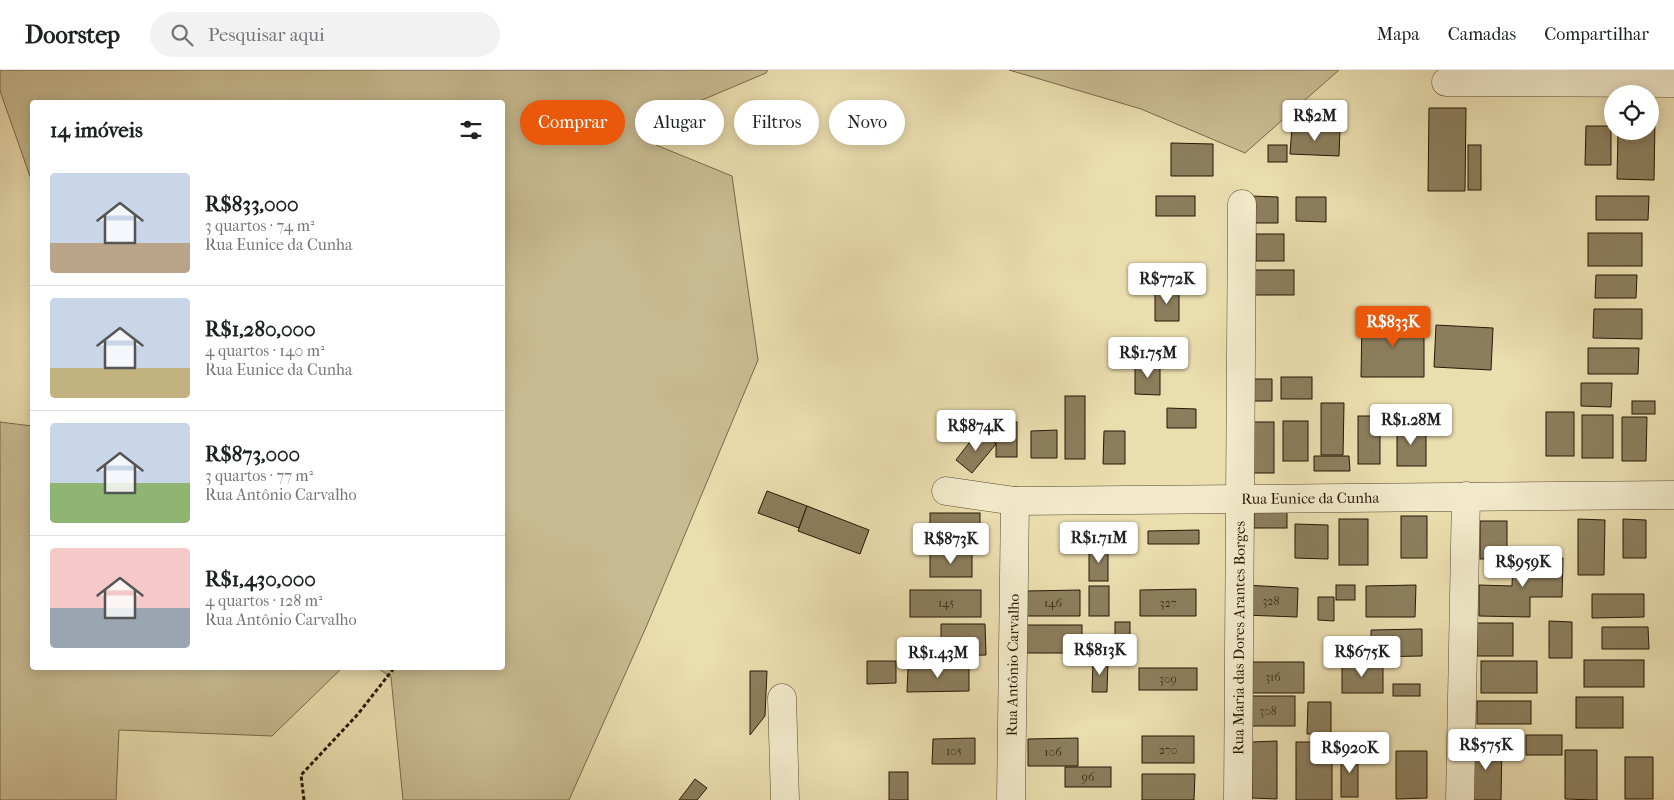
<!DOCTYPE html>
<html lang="pt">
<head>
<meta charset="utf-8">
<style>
  :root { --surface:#fff; --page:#f2f2f2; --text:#202124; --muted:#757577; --line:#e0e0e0; --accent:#ea580c }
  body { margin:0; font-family:"IM FELL French Canon",serif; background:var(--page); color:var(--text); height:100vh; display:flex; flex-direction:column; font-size:19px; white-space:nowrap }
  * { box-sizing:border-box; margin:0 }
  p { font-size:16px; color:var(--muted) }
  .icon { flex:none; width:28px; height:28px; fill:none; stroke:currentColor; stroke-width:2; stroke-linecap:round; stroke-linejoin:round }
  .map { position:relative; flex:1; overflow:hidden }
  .side { position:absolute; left:30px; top:30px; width:475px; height:570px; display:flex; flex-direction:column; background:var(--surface); border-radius:5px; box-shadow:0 2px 12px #0003 }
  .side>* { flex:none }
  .top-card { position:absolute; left:520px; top:30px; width:475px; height:45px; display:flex; gap:10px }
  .buttons { position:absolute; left:1604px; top:15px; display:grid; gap:10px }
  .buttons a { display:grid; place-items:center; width:55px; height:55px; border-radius:50%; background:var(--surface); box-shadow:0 2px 12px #0003; font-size:25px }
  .price { position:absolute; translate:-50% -42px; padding:0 11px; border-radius:5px; background:#fff; color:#222; font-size:16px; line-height:32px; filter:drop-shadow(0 1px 2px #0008) }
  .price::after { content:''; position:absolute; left:50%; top:30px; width:15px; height:11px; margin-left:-8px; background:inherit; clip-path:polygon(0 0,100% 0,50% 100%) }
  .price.current { background:var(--accent); color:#fff }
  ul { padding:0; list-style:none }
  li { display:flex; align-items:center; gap:15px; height:125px; padding:0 20px }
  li+li { border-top:1px solid var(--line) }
  li span { display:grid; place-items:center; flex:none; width:140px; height:100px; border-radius:5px; color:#555 }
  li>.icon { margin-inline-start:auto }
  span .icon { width:60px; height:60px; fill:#fffc; stroke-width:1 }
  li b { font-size:21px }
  h2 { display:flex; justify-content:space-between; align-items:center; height:60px; padding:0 20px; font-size:21px }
  .chip { padding:0 18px; border-radius:22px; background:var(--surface); box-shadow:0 2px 12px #0003; font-size:18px; line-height:45px }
  .chip.current { background:var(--accent); color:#fff }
  header { display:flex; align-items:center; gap:30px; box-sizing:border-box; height:70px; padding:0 25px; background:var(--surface); border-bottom:1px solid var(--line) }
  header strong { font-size:24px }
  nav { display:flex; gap:28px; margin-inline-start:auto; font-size:18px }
  .search { width:350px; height:45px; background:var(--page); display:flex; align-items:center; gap:12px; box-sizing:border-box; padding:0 18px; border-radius:28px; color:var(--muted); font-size:19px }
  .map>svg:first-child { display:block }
  .green { fill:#c9bb91; stroke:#78694c }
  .building { fill:#8c7e5d; stroke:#271706 }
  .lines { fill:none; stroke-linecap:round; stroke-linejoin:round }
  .minor-casing { stroke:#584830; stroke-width:29 }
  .path { stroke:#271706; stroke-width:3; stroke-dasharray:4 2.5; stroke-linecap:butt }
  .minor { stroke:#f1e9ca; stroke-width:28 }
  .labels { text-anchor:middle; stroke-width:5; stroke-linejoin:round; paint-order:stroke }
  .number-label { font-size:12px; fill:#40311c }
  .street-label { font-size:15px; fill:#271706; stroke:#f1e9ca }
</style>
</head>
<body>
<header>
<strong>Doorstep</strong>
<div class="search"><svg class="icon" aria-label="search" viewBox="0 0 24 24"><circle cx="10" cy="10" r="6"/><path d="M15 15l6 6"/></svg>Pesquisar aqui</div>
<nav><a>Mapa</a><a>Camadas</a><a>Compartilhar</a></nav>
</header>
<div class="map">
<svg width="1674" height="730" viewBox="0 0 1674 730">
  <rect width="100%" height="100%" fill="#eaddae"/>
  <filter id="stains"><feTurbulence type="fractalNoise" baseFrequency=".004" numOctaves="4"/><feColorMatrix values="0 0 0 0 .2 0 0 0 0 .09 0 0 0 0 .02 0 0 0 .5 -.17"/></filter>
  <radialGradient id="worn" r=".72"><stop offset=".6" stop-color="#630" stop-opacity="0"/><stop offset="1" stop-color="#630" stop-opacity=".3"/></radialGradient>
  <g class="green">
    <polygon points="0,0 768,0 766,3 676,41 656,75 732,106 758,290 647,555 569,730 403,730 391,607 377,598 502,598 502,32 32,32 32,112 0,21"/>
    <polygon points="1009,0 1339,0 1245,83 1141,39"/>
    <polygon points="0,352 32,356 32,598 342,598 272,666 119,660 116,730 0,730"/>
  </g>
  <g class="building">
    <polygon points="1429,38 1466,38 1465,121 1428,121"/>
    <polygon points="1304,39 1332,41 1331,57 1304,56"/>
    <polygon points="1650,49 1655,49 1654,110 1617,109 1618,61 1650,61"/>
    <polygon points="1586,56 1611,56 1611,95 1585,95"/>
    <polygon points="1292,57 1340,59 1339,86 1290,84"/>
    <polygon points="1171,73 1213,74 1213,106 1171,106"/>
    <rect x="1268" y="75" width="19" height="17"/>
    <rect x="1468" y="75" width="13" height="45"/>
    <rect x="1156" y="126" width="39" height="20"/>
    <polygon points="1251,126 1278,127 1278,153 1251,153"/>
    <polygon points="1596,126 1649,126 1648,150 1596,150"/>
    <polygon points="1296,127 1326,127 1326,152 1296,151"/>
    <rect x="1588" y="163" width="54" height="33"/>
    <rect x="1256" y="164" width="28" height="27"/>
    <rect x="1249" y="200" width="45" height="25"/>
    <polygon points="1596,205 1637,205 1636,228 1595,228"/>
    <polygon points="1155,219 1179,220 1179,251 1155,251"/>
    <polygon points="1594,239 1642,239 1642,269 1593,268"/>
    <polygon points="1362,249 1424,249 1424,307 1361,307"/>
    <polygon points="1436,255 1493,258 1491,300 1434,297"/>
    <polygon points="1588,278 1639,278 1638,304 1588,304"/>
    <polygon points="1160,293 1160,325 1135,324 1135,294"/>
    <rect x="1281" y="307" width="31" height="22"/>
    <polygon points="1249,309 1272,309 1272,331 1248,331"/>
    <polygon points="1581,313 1612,313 1611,337 1581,336"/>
    <rect x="1065" y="326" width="20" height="63"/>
    <rect x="1632" y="331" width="23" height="13"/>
    <polygon points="1321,333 1344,333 1343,385 1321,385"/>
    <polygon points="1167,338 1196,339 1196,358 1167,358"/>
    <rect x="1546" y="342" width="28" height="44"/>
    <rect x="1582" y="345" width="31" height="43"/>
    <rect x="1358" y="346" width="22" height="48"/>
    <polygon points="1622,347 1647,347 1646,391 1622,391"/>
    <rect x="1283" y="351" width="25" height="40"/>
    <rect x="996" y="352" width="21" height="35"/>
    <rect x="1243" y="352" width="31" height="51"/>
    <rect x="1397" y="355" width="29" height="41"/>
    <polygon points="979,360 996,374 972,403 956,390"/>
    <polygon points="1057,360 1057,388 1031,388 1031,361"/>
    <polygon points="1104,361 1125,361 1125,394 1103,394"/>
    <polygon points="1314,386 1349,386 1350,401 1314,401"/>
    <polygon points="767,421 807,436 799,458 758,443"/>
    <polygon points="807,436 869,460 860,484 798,461"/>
    <rect x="1254" y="439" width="33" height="19"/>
    <rect x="930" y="443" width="50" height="27"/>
    <rect x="1401" y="446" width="26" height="42"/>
    <rect x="1339" y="449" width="29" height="46"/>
    <polygon points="1578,449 1605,450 1604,505 1578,505"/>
    <polygon points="1623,449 1646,450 1646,488 1623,488"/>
    <rect x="1480" y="451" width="27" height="38"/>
    <polygon points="1295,454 1328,455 1328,489 1295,488"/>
    <polygon points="1199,460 1199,474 1148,474 1148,461"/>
    <rect x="1089" y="476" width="19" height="35"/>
    <rect x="930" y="483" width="42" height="24"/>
    <polygon points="1513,487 1563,488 1562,527 1530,527 1530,547 1479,546 1479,515 1512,516"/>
    <polygon points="1245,515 1298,518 1297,547 1243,545"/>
    <rect x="1336" y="515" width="19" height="15"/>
    <polygon points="1416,515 1415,547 1366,547 1366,516"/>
    <rect x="1089" y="516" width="20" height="30"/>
    <polygon points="1196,519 1196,546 1140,546 1140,520"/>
    <rect x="910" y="520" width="71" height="27"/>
    <polygon points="1080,520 1080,546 1026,546 1026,521"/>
    <polygon points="1592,524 1644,524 1644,547 1592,548"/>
    <polygon points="1318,527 1334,527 1334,551 1318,550"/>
    <polygon points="1549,551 1572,552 1572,588 1549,588"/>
    <rect x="1115" y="552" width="15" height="34"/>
    <rect x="1477" y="553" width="36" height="33"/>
    <polygon points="941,554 985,554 986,585 941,586"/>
    <rect x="1023" y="555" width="59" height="28"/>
    <polygon points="1602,557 1648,557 1649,579 1602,579"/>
    <polygon points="1422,559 1422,586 1371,587 1371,560"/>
    <polygon points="1093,590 1108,590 1107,622 1092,622"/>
    <rect x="1584" y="590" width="60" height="27"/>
    <polygon points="867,591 896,591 896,613 867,614"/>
    <rect x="1481" y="591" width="56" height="32"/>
    <polygon points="1242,592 1304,592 1304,623 1241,623"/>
    <rect x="1342" y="594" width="41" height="29"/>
    <polygon points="969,596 969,621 907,622 908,597"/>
    <rect x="1139" y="598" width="58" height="22"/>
    <polygon points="750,601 767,601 765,646 750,665"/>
    <rect x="1393" y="614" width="27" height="12"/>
    <rect x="1242" y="626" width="53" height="30"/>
    <rect x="1576" y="627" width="47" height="31"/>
    <rect x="1477" y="631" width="54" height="23"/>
    <polygon points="1308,632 1331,632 1331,664 1307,664"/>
    <rect x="1526" y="665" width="36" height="20"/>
    <rect x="1142" y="666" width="52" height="27"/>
    <polygon points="975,668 975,694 932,694 933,669"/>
    <polygon points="1078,668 1078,696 1028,696 1028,669"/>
    <polygon points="1277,671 1277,729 1252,728 1252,672"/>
    <polygon points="1471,671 1502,672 1501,730 1470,730"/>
    <rect x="1296" y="672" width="36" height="58"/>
    <polygon points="1565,680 1597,680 1597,730 1565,729"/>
    <rect x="1341" y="681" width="17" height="46"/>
    <polygon points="1396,681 1427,681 1427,728 1396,729"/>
    <rect x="1625" y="687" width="28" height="42"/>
    <rect x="1065" y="697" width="46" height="20"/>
    <rect x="889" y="702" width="19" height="28"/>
    <polygon points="1142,704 1195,704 1194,730 1142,730"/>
    <polygon points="695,709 707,718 697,730 679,730"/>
  </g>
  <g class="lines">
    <g class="minor-casing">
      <g id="minor">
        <polyline points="1446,12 1674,13"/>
        <path id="s1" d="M 946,421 L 1015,431 L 1674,425"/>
        <polyline points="782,628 785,730"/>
        <path id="s2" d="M 1011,730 L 1015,431"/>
        <path id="s3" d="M 1238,730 L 1242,134"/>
        <polyline points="1460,730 1466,426"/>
      </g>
    </g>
    <polyline class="path" points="304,730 301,705 358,644 394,598"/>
    <use href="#minor" class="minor"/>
  </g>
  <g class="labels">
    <g class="number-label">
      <text x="1271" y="535">328</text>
      <text x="946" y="537">145</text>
      <text x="1053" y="537">146</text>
      <text x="1168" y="537">327</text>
      <text x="1273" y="611">316</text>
      <text x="1168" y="613">309</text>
      <text x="1268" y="645">308</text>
      <text x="1168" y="684">270</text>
      <text x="954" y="685">105</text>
      <text x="1053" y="686">106</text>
      <text x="1088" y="711">96</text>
    </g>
    <g class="street-label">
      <text dy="5" stroke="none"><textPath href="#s1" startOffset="365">Rua Eunice da Cunha</textPath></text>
      <text dy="5" stroke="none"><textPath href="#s3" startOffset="162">Rua Maria das Dores Arantes Borges</textPath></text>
      <text dy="5" stroke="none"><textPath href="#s2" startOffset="135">Rua Antônio Carvalho</textPath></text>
    </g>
  </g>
  <rect width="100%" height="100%" filter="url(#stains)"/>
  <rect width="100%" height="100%" fill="url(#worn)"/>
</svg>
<div class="buttons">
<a><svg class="icon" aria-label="locate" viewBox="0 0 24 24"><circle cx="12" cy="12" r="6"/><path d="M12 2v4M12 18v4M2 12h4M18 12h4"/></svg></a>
</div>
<b class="price" style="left:1315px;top:72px">R$2M</b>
<b class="price" style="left:1167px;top:235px">R$772K</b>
<b class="price current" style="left:1393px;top:278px">R$833K</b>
<b class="price" style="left:1148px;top:309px">R$1.75M</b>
<b class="price" style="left:1411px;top:376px">R$1.28M</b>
<b class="price" style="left:976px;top:382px">R$874K</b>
<b class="price" style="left:1099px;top:494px">R$1.71M</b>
<b class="price" style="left:951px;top:495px">R$873K</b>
<b class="price" style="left:1523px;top:518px">R$959K</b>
<b class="price" style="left:1100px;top:606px">R$813K</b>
<b class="price" style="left:1362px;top:608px">R$675K</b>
<b class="price" style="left:938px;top:609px">R$1.43M</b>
<b class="price" style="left:1486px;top:701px">R$575K</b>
<b class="price" style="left:1350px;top:704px">R$920K</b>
<div class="top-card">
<a class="chip current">Comprar</a>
<a class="chip">Alugar</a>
<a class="chip">Filtros</a>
<a class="chip">Novo</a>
</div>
<section class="side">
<h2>14 imóveis<svg class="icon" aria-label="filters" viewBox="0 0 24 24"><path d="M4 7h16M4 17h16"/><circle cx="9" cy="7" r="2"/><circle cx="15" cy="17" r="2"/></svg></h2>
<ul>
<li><span style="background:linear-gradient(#c9d6e8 70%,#b9a48a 0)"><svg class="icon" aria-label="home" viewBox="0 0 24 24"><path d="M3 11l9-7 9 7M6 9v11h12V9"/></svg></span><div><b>R$833,000</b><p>3 quartos · 74 m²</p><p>Rua Eunice da Cunha</p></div></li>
<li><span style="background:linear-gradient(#c9d6e8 70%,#c2b280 0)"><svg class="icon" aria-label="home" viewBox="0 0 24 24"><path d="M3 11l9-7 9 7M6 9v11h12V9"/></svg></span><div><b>R$1,280,000</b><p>4 quartos · 140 m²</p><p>Rua Eunice da Cunha</p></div></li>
<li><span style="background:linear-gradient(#c9d6e8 60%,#8fb573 0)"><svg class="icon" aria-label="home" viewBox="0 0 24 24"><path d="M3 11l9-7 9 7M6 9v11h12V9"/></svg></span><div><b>R$873,000</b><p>3 quartos · 77 m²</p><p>Rua Antônio Carvalho</p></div></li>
<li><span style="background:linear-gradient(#f6c9c9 60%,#9aa5b1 0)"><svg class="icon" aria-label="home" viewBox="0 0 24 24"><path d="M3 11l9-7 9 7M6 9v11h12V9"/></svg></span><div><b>R$1,430,000</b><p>4 quartos · 128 m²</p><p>Rua Antônio Carvalho</p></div></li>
</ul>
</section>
</div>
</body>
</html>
